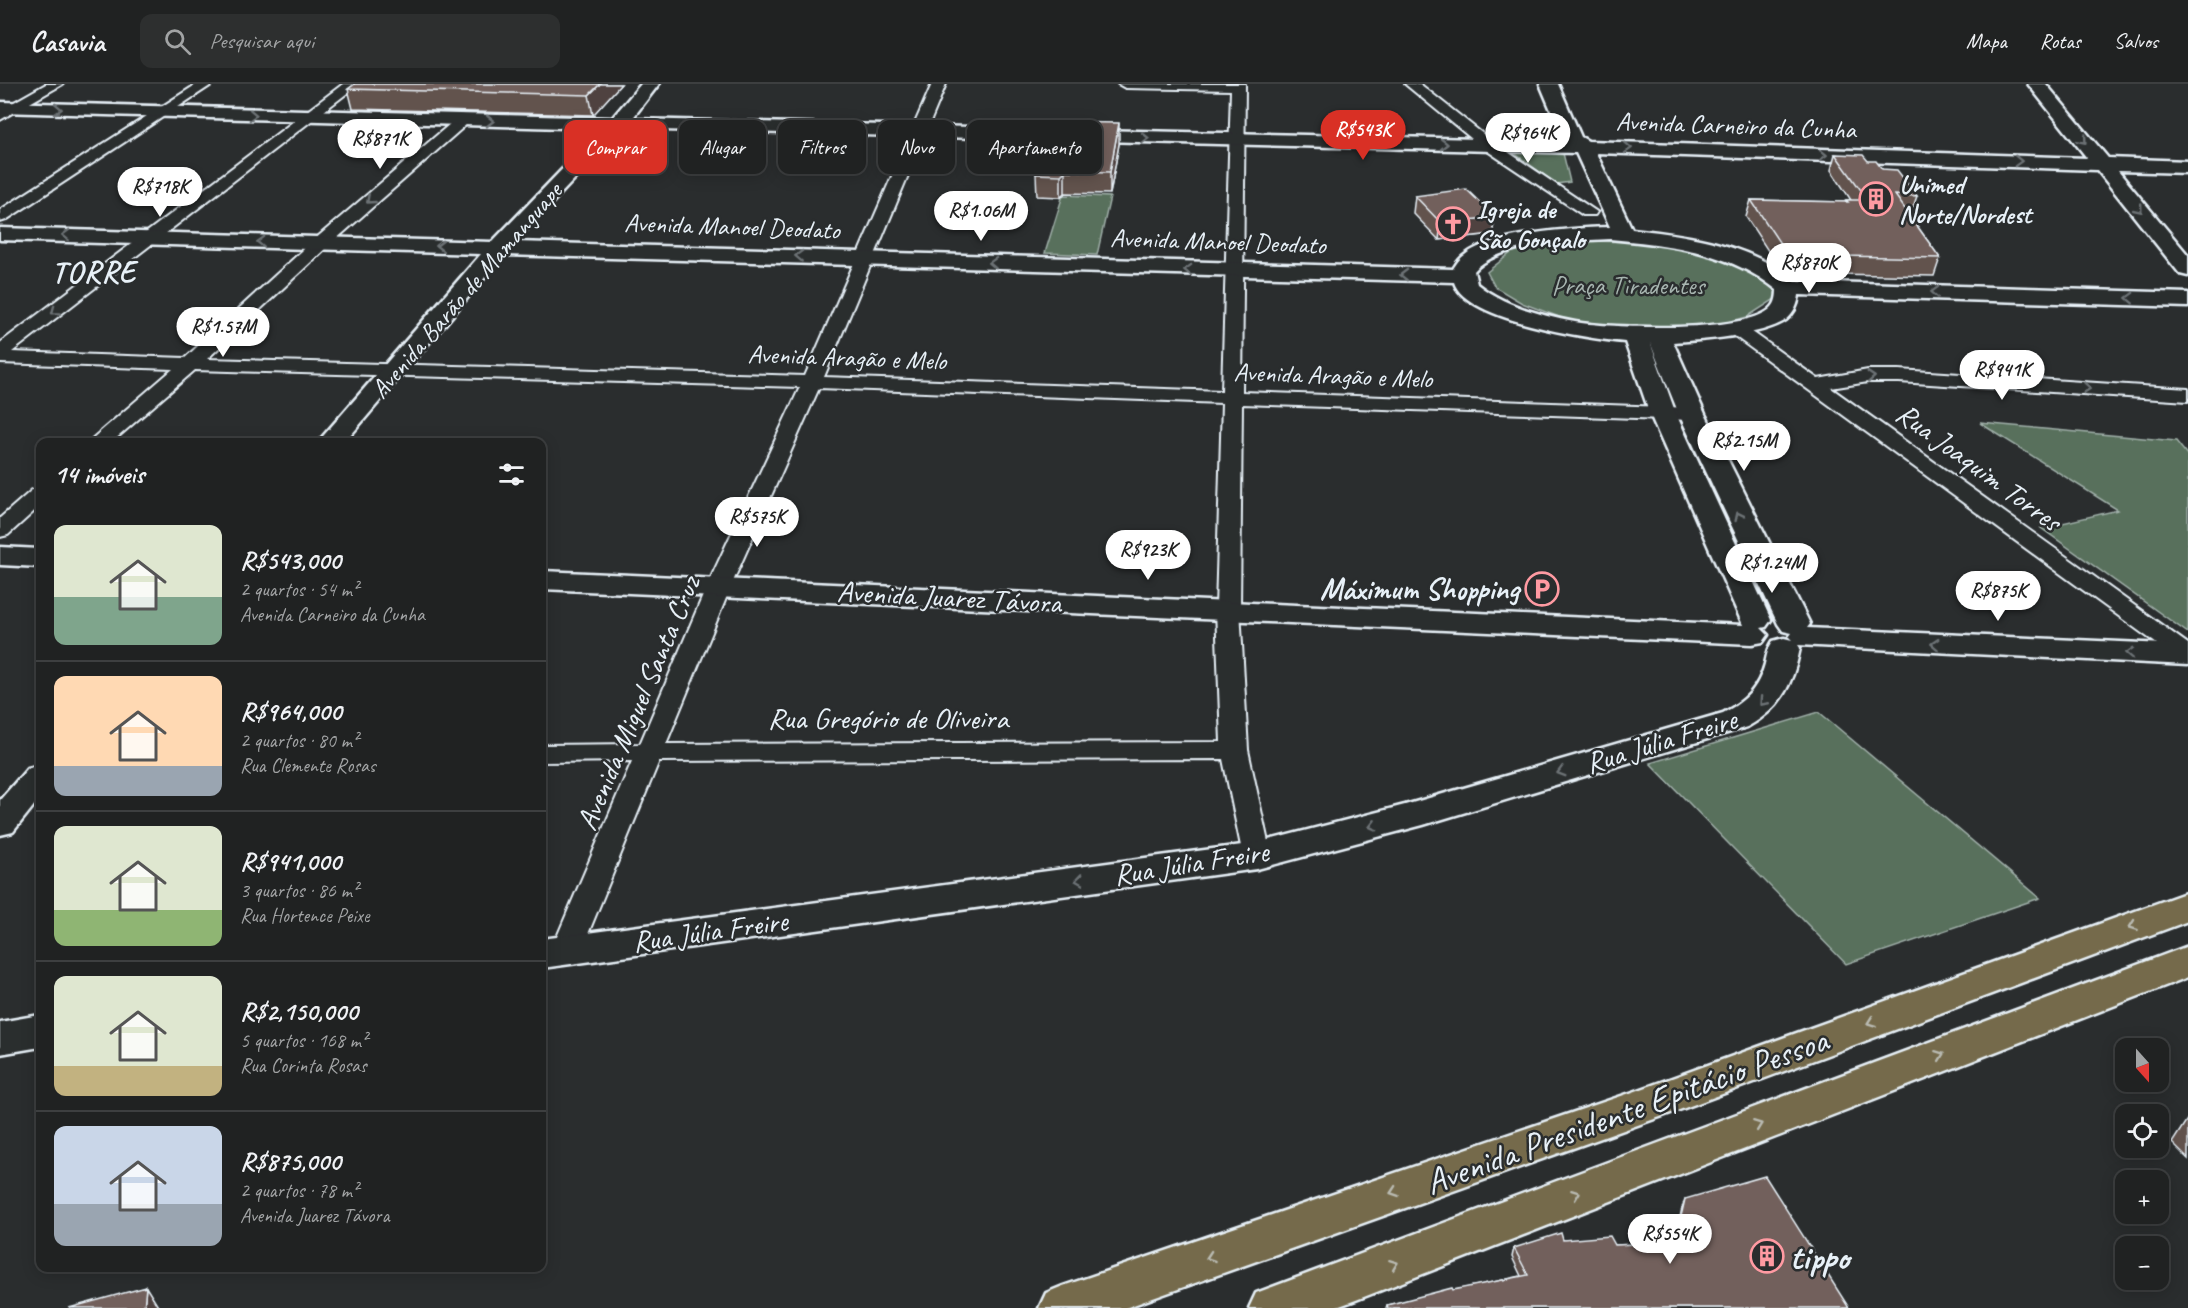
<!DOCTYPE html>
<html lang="pt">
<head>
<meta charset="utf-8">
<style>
  :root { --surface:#202222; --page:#2d2f2f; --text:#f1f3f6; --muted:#a2a4a5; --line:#3d3f40; --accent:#d93025 }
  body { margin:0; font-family:Caveat,sans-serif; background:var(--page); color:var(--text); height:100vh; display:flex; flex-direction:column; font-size:22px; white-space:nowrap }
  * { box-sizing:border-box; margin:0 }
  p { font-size:20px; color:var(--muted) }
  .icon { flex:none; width:33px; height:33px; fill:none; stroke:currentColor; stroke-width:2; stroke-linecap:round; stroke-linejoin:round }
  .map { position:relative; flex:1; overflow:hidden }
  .details { position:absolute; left:36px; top:354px; width:510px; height:834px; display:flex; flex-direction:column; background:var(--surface); border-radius:12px; box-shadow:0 3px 15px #0003,0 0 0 2px var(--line) }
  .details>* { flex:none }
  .guide { position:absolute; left:564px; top:36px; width:570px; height:54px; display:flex; gap:12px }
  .needle { width:39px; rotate:159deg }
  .fabs { position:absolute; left:2115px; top:954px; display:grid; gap:12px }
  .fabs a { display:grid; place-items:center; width:54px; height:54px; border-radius:12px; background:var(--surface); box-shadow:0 3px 15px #0003,0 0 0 2px var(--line); font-size:30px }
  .price { position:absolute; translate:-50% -51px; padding:0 14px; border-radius:21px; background:#fff; color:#222; font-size:20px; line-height:39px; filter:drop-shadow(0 2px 3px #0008) }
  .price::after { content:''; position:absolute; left:50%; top:36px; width:18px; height:14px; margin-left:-9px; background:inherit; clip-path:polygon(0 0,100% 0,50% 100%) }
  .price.current { background:var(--accent); color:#fff }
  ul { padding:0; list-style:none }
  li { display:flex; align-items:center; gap:18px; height:150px; padding:0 18px }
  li+li { border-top:2px solid var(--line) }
  li span { display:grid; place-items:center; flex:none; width:168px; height:120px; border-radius:12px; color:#555 }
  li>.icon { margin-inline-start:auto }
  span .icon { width:72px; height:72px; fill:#fffc; stroke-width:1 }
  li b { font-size:26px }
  h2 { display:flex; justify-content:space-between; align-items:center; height:72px; padding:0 18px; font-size:26px }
  .chip { padding:0 21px; border-radius:12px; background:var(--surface); box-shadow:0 3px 15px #0003,0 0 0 2px var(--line); font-size:21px; line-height:54px }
  .chip.current { background:var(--accent); color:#fff }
  header { display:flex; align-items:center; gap:36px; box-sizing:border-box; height:84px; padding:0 30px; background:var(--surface); border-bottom:2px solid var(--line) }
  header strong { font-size:28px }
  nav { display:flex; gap:33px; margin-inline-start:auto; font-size:21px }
  .search { width:420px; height:54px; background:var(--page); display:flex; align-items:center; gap:15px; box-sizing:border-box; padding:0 21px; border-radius:12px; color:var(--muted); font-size:22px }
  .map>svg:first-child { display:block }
  .green { fill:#596f5b; stroke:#a0b0aa; stroke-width:1.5 }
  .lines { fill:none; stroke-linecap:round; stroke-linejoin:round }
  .street-casing { stroke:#e8f1f8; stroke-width:4 }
  .secondary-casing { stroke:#e8f1f8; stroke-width:5 }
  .primary-casing { stroke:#e8f1f8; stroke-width:5 }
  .street { fill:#2a2d2e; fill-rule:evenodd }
  .secondary { fill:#2a2d2e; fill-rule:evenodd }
  .primary { fill:#756b4b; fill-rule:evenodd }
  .wall { fill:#62534e; stroke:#e8f1f8; stroke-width:1.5 }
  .shaded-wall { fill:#504340; stroke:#e8f1f8; stroke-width:1.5 }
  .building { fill:#72605b; stroke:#e8f1f8; stroke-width:1.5 }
  .oneway { stroke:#6c7275 }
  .oneway2 { stroke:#babbb3 }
  .labels { text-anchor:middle; stroke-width:5; stroke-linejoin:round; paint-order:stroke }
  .far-street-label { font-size:26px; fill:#e8f1f8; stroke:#2a2d2e }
  .far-poi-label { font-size:26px; font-weight:bold; fill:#e8f1f8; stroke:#2a2d2e; text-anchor:start }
  .far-park-label { font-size:26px; fill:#a8b6b1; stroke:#2a2d2e }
  .far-district-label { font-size:30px; font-weight:bold; letter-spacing:1.5px; fill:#e8f1f8; stroke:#2a2d2e }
  .street-label { font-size:30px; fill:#e8f1f8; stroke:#2a2d2e }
  .poi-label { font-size:30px; font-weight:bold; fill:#e8f1f8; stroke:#2a2d2e; text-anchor:end }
  .near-street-label { font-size:36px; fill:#e8f1f8; stroke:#2a2d2e }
  .near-poi-label { font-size:36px; font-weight:bold; fill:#e8f1f8; stroke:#2a2d2e; text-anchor:start }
</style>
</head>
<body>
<header>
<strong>Casavia</strong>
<div class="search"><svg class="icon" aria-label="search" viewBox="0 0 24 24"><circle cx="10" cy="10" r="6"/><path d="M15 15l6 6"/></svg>Pesquisar aqui</div>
<nav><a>Mapa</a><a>Rotas</a><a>Salvos</a></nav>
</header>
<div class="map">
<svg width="2188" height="1224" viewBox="0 0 2188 1224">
  <rect width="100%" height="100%" fill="#2a2d2e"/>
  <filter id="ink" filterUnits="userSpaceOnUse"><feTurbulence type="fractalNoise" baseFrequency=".0167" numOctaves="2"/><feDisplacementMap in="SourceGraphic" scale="12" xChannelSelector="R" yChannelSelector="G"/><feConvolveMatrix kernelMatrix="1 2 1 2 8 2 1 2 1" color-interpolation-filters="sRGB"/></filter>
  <g filter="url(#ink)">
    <g class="green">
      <polygon points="1513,68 1563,69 1570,98 1556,100"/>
      <polygon points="1063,111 1110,113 1097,171 1045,169"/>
      <path d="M 1576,157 C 1625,157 1707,157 1749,182 C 1759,188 1769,196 1779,204 L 1775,215 L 1747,233 L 1724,239 L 1626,245 L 1570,237 L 1522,219 L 1495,203 L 1487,188 L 1512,168 L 1534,162 Z"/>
      <polygon points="1980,339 2176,357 2188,372 2188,549 2041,444 2118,426"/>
      <polygon points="1819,628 2040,814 1846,880 1650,679"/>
    </g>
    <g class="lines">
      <g class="street-casing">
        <g id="street">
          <polygon points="46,0 63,0 0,36 0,26"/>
          <polygon points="197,0 213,0 6,136 0,138 0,126"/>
          <path d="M 343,0 L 359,0 L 12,268 L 185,274 L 314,156 L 457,34 L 467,34 L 469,37 L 467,40 L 326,164 L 207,275 L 805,292 L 932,0 L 946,0 L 824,293 L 1222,307 L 1231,6 L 1125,4 L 1118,0 L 1245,0 L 1242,308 L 1692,324 L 1699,326 L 1702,330 L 1699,334 L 1692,336 L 1242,320 L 1240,525 L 1248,666 L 1271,772 L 1267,779 L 1257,782 L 1247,779 L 1243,772 L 1223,675 L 659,677 L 581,867 L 577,875 L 566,878 L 555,875 L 551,867 L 632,677 L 542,678 L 542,661 L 640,660 L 707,502 L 800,303 L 195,286 L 112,358 L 90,358 L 93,354 L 173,285 L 0,279 L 0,259 ZM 819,304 L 1222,319 L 1216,525 L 1221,658 L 666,660 L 731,502 Z"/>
          <polygon points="1405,0 1420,0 1493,58 1597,128 1595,131 1583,131 1483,64"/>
          <polygon points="1735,239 1741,240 1818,295 1868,286 1899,286 2188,305 2188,317 1899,298 1868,298 1831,304 2188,560 2188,578 2179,576 1729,248 1726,244 1729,240"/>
          <polygon points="40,405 40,422 8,451 0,453 0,434 32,406"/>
        </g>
      </g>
      <g class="secondary-casing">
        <g id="secondary">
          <path d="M 641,0 L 659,0 L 632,35 L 1564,57 L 1540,0 L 1558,0 L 1581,53 L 1588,57 L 2087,74 L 2028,0 L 2046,0 L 2108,74 L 2188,77 L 2188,89 L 2118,87 L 2188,171 L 2188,192 L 2180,190 L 2097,86 L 1596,69 L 1632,145 C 1690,151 1748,160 1795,197 L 2188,209 L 2188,223 L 1799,211 C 1798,220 1794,230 1786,236 C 1762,252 1702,256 1673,258 L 1705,330 L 1810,540 L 1807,544 L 2188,561 L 2188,581 L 1798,561 L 1800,564 C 1793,601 1780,625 1747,643 L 1423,741 L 1257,785 L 542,884 L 542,855 L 1257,759 L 1405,721 L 1723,629 C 1746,617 1758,605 1765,580 C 1767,571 1768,564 1773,557 L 1784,554 L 1792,556 L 1789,553 L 1792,549 L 1783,547 L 1778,540 L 1679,330 L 1650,258 L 1676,330 L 1771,536 L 1766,543 L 1761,544 L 1768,551 L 1763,558 L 1752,560 L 542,505 L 542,487 L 1743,541 L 1650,330 L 1625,258 C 1590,255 1465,236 1454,198 L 504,171 L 345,358 L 318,358 L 481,170 L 0,156 L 0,144 L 492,158 L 601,45 L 0,28 L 0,18 L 612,34 ZM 622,45 L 1576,69 L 1610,143 C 1575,144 1492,149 1465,171 C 1460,174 1456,180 1453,185 L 515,158 ZM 1610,155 C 1670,161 1729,167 1777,206 C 1777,212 1776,219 1772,223 C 1750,250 1608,244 1575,238 C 1542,232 1503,221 1477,200 L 1474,187 C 1499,158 1573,157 1610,155 Z"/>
          <polygon points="0,463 40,465 40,483 0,481"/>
          <polygon points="40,681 40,714 13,748 0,751 0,716 28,684"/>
          <polygon points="40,931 40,963 0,970 0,938"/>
        </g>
      </g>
      <g class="primary-casing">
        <g id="primary">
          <polygon points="2188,808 2188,837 1663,1032 1125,1224 1039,1224 1046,1209 1063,1202 1633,1008"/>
          <polygon points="2188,862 2188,893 1356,1216 1334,1224 1249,1224 1256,1209"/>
        </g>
      </g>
      <use href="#street" class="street"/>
      <use href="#secondary" class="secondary"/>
      <use href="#primary" class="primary"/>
    </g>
    <g class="wall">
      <polygon points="355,0 621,0 593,31 353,25 348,5"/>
      <polygon points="1119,60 1110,110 1065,109 1061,113 1037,112 1036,90"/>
      <polygon points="1835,70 1868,77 1882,85 1917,112 1911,129 1908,129 1940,174 1934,192 1787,189 1778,182 1746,133 1751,116 1845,118 1846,116 1851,116 1831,86"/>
      <polygon points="1415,112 1495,133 1492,150 1439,156 1413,129"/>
      <polygon points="2188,1034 2188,1075 2172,1059"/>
      <polygon points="1685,1115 1849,1224 1386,1224 1387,1221 1521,1192 1512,1173 1514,1164 1563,1156 1615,1161 1662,1159 1676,1151 1682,1124"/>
    </g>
    <g class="shaded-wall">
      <polygon points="600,0 621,0 593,31 589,11"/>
      <polygon points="1119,39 1119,60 1110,110 1110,88"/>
      <polygon points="1065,87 1065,109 1061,113 1061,91"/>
      <polygon points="1495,133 1492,150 1439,156 1441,139"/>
      <polygon points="146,1203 159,1224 144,1224"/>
    </g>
    <g class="building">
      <polygon points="355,0 600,0 589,11 348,5"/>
      <polygon points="1048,38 1119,39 1110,88 1065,87 1061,91 1036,90"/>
      <polygon points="1835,70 1863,71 1868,77 1876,77 1882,85 1897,86 1917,112 1895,111 1940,174 1792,171 1783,164 1751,116 1848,118 1846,116 1868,116"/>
      <polygon points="1466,105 1495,133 1441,139 1415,112"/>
      <polygon points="1765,1092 1849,1224 1388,1224 1387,1221 1452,1204 1453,1206 1528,1191 1514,1164 1561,1149 1563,1156 1610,1152 1615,1161 1662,1159 1677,1150 1685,1115"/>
      <polygon points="146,1203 144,1224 69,1224"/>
    </g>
    <defs><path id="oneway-chevron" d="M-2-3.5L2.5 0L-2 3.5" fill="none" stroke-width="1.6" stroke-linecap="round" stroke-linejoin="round" transform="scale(1.5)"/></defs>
    <g class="oneway">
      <use href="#oneway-chevron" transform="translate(58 25) rotate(2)"/>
      <use href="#oneway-chevron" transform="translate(253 31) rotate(2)"/>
      <use href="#oneway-chevron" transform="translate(490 37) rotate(1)"/>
      <use href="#oneway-chevron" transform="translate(1145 54) rotate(1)"/>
      <use href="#oneway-chevron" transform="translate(2083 56) rotate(50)"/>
      <use href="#oneway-chevron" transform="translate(1444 60) rotate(1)"/>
      <use href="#oneway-chevron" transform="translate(1628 64) rotate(2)"/>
      <use href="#oneway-chevron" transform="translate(1823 71) rotate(2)"/>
      <use href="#oneway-chevron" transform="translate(2018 77) rotate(2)"/>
      <use href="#oneway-chevron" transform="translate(370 116) rotate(139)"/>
      <use href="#oneway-chevron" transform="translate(2139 125) rotate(51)"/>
      <use href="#oneway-chevron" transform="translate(66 151) rotate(-178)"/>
      <use href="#oneway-chevron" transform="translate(261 158) rotate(-178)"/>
      <use href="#oneway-chevron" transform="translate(440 162) rotate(-179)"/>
      <use href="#oneway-chevron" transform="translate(799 172) rotate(-178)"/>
      <use href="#oneway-chevron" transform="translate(993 179) rotate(-178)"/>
      <use href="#oneway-chevron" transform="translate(1188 186) rotate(-178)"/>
      <use href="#oneway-chevron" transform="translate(1404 191) rotate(-179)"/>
      <use href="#oneway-chevron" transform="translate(1935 208) rotate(-178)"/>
      <use href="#oneway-chevron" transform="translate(2130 214) rotate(-178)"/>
      <use href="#oneway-chevron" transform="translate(55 227) rotate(143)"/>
      <use href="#oneway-chevron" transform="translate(1871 293) rotate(-3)"/>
      <use href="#oneway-chevron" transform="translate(2087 304) rotate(4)"/>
      <use href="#oneway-chevron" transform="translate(1739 432) rotate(-116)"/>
      <use href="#oneway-chevron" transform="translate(1935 560) rotate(-177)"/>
      <use href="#oneway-chevron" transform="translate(2130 569) rotate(-178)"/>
      <use href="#oneway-chevron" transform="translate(1763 618) rotate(132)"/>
      <use href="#oneway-chevron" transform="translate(1561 688) rotate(164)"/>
      <use href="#oneway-chevron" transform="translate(1373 742) rotate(166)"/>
      <use href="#oneway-chevron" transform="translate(1079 796) rotate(172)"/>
    </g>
    <g class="oneway2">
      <use href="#oneway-chevron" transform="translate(2133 842) rotate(160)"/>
      <use href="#oneway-chevron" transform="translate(1871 938) rotate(160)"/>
      <use href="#oneway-chevron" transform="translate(1940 971) rotate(-21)"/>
      <use href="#oneway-chevron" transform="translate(1758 1041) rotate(-21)"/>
      <use href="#oneway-chevron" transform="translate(1394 1108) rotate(161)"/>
      <use href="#oneway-chevron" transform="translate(1576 1110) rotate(-21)"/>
      <use href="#oneway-chevron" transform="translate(1210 1173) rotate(161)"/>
      <use href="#oneway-chevron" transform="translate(1394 1180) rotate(-21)"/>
    </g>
  </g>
  <defs>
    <g id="building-ring" transform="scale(1.725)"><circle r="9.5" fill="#2a2d2e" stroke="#ff9aa2" stroke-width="1.5"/><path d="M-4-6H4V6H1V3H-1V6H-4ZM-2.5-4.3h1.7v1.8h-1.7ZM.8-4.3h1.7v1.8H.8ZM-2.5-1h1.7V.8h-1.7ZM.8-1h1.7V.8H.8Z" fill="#ff9aa2"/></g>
    <g id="church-ring" transform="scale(1.725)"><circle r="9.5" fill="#2a2d2e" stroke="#ff9aa2" stroke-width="1.5"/><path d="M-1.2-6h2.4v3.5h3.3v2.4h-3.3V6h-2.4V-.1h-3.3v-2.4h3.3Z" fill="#ff9aa2"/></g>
    <g id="parking-ring" transform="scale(1.725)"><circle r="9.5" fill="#2a2d2e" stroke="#ff9aa2" stroke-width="1.5"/><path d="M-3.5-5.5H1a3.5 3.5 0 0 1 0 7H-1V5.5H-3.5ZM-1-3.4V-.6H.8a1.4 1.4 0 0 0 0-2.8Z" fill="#ff9aa2"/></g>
  </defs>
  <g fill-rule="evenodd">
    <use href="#building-ring" x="1876" y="115"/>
    <use href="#church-ring" x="1453" y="140"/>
    <use href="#parking-ring" x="1542" y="505"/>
    <use href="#building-ring" x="1767" y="1172"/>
  </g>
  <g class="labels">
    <g class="far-street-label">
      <text transform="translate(1736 41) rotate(2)" y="9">Avenida Carneiro da Cunha</text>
      <text transform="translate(732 142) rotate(2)" y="9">Avenida Manoel Deodato</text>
      <text transform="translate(1218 157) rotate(2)" y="9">Avenida Manoel Deodato</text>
      <text transform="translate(466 206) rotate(-49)" y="9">Avenida Barão de Mamanguape</text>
      <text transform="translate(847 273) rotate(2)" y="9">Avenida Aragão e Melo</text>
      <text transform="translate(1333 291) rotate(2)" y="9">Avenida Aragão e Melo</text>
    </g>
    <g class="far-poi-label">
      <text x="1899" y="109">Unimed<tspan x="1899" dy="30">Norte/Nordest</tspan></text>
      <text x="1476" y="134">Igreja de<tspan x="1476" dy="30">São Gonçalo</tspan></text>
    </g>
    <g class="far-park-label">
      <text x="1628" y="210">Praça Tiradentes</text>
    </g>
    <g class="far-district-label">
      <text x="94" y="198">TORRE</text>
    </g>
    <g class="street-label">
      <text transform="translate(1979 383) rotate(36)" y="10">Rua Joaquim Torres</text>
      <text transform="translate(949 513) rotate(3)" y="10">Avenida Juarez Távora</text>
      <text transform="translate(638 619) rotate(-67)" y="10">Avenida Miguel Santa Cruz</text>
      <text x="888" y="644">Rua Gregório de Oliveira</text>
      <text transform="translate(1661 657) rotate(-17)" y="10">Rua Júlia Freire</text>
      <text transform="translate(1191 779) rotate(-9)" y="10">Rua Júlia Freire</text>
      <text transform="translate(710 847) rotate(-8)" y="10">Rua Júlia Freire</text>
    </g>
    <g class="poi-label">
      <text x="1519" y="515">Máximum Shopping</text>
    </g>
    <g class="near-street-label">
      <text transform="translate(1626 1026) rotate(-20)" y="13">Avenida Presidente Epitácio Pessoa</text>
    </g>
    <g class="near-poi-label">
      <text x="1790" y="1185">tippo</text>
    </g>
  </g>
</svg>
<div class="fabs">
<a><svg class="needle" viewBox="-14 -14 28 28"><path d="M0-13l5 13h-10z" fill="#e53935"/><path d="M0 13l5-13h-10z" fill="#a2a4a5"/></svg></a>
<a><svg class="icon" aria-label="locate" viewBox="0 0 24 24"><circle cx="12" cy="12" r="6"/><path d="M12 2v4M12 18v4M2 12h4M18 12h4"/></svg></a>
<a>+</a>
<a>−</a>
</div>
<b class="price current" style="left:1363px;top:77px">R$543K</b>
<b class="price" style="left:1528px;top:80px">R$964K</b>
<b class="price" style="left:380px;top:86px">R$871K</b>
<b class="price" style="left:160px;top:134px">R$718K</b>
<b class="price" style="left:981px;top:158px">R$1.06M</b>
<b class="price" style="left:1809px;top:210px">R$870K</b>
<b class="price" style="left:223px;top:274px">R$1.57M</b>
<b class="price" style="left:2002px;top:317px">R$941K</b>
<b class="price" style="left:1744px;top:388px">R$2.15M</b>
<b class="price" style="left:757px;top:464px">R$575K</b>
<b class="price" style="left:1148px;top:497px">R$923K</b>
<b class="price" style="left:1772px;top:510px">R$1.24M</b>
<b class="price" style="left:1998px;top:538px">R$875K</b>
<b class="price" style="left:1670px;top:1181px">R$554K</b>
<div class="guide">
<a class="chip current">Comprar</a>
<a class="chip">Alugar</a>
<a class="chip">Filtros</a>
<a class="chip">Novo</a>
<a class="chip">Apartamento</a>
</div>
<section class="details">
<h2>14 imóveis<svg class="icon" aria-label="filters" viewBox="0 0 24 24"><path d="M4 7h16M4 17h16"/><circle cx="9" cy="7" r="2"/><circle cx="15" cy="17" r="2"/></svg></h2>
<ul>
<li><span style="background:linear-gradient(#dfe7d0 60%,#7fa58c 0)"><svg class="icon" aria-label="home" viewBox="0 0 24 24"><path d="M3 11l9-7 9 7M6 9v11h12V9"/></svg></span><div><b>R$543,000</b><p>2 quartos · 54 m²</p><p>Avenida Carneiro da Cunha</p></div></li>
<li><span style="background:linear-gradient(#ffd9b3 75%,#9aa5b1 0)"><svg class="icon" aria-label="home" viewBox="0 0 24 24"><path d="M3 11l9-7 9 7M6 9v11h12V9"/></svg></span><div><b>R$964,000</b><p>2 quartos · 80 m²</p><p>Rua Clemente Rosas</p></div></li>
<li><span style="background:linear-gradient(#dfe7d0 70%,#8fb573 0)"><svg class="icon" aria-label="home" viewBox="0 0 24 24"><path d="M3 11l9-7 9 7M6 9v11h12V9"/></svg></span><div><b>R$941,000</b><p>3 quartos · 86 m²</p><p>Rua Hortence Peixe</p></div></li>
<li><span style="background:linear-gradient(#dfe7d0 75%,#c2b280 0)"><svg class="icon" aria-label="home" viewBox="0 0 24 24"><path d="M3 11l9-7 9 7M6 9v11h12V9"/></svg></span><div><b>R$2,150,000</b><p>5 quartos · 168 m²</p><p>Rua Corinta Rosas</p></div></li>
<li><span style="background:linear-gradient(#c9d6e8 65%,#9aa5b1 0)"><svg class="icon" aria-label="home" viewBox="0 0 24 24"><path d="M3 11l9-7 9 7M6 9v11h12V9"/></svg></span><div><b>R$875,000</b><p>2 quartos · 78 m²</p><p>Avenida Juarez Távora</p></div></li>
</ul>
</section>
</div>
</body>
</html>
